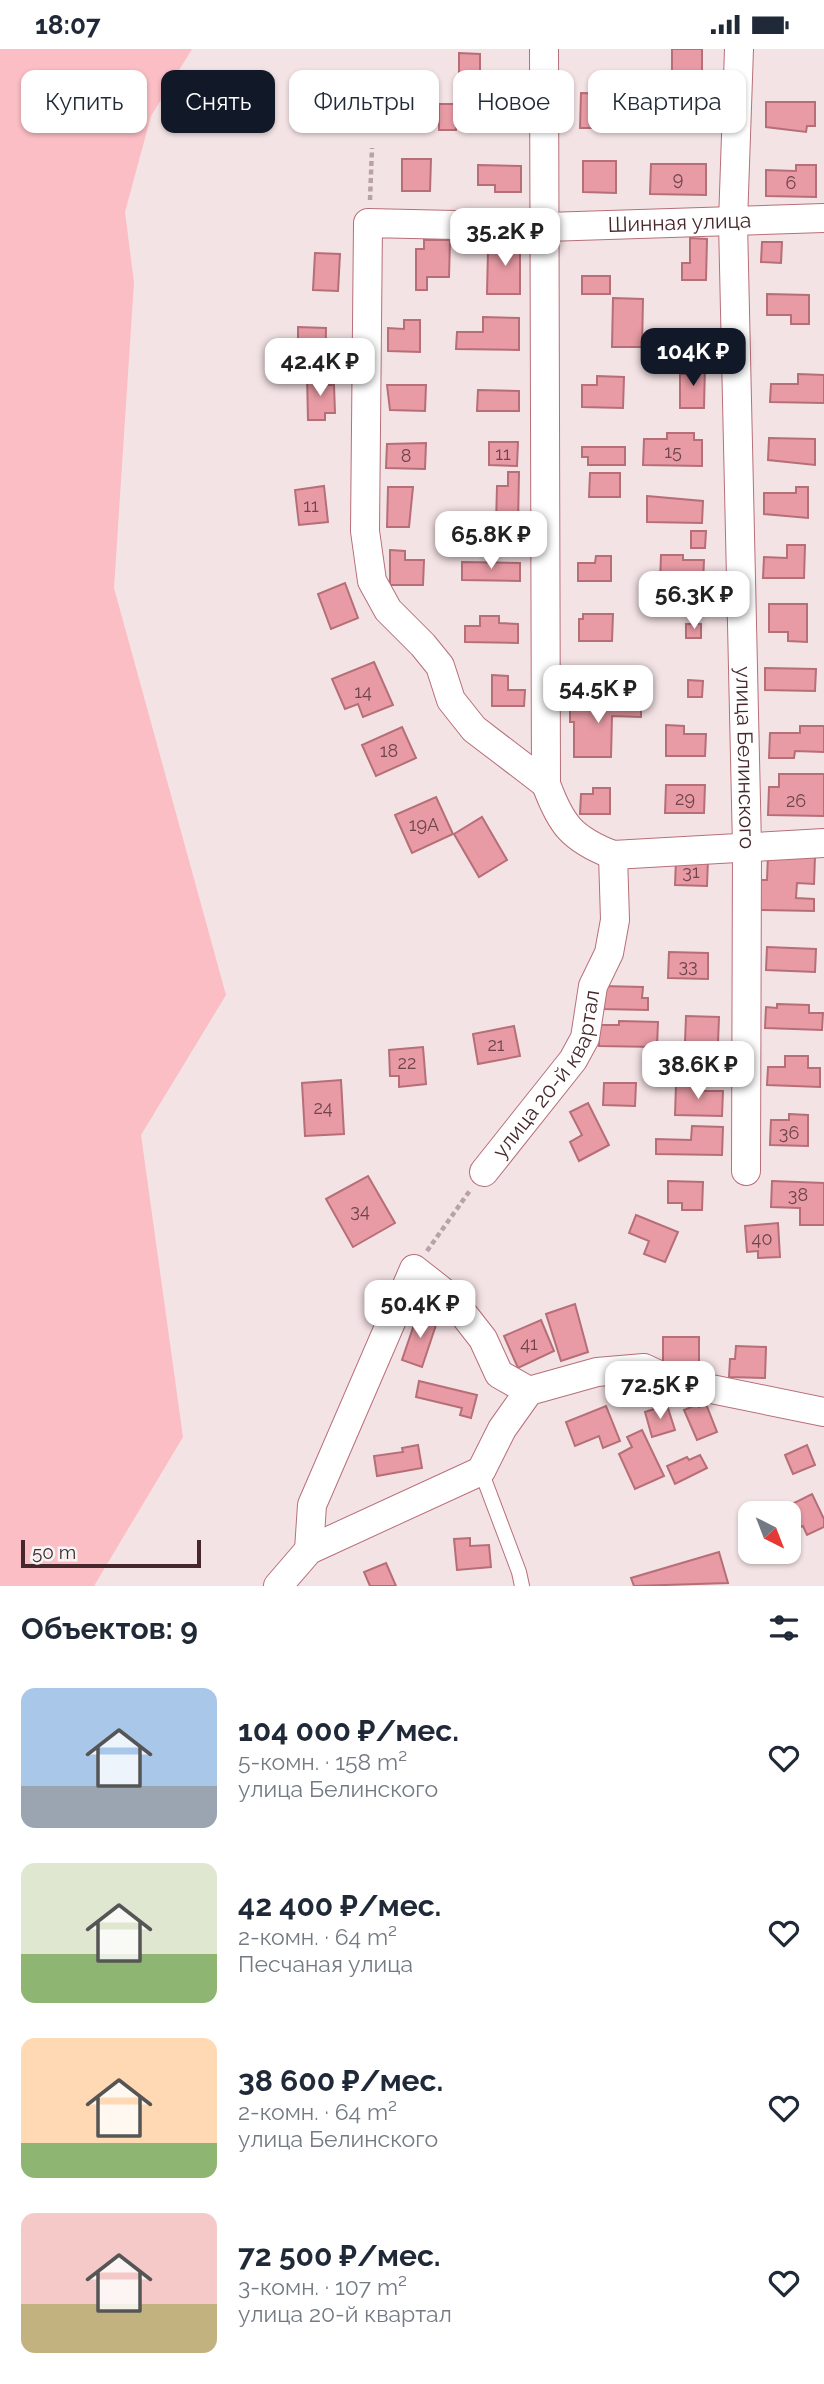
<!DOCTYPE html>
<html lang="ru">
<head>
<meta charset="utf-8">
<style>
  :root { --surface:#fff; --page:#f6f6f7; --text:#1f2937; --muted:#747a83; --accent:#111827 }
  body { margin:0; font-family:Raleway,sans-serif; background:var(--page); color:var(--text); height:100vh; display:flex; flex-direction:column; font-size:26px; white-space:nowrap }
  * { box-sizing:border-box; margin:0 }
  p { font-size:23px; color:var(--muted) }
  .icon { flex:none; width:38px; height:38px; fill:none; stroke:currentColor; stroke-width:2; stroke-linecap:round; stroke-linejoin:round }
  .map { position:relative; height:1537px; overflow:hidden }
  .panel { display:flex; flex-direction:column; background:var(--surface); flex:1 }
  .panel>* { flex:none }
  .banner { position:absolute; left:21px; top:21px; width:782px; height:63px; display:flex; gap:14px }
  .needle { width:46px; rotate:138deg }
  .buttons { position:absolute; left:738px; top:1452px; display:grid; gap:14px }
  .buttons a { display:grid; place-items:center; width:63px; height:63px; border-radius:14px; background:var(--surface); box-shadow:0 2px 5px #0004; font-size:35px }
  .scale { position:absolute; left:21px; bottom:18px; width:180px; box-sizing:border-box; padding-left:7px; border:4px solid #46282c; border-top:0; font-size:19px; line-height:24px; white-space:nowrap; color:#46282c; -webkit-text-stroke:5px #f5f5f5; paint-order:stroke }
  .price { position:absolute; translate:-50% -60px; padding:0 16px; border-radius:14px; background:#fff; color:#222; font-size:23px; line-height:46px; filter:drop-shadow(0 2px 4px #0008) }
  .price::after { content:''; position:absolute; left:50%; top:42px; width:21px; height:16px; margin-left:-10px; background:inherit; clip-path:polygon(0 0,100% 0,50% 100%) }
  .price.active { background:var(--accent); color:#fff }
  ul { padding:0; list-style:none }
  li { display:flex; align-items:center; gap:21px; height:175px; padding:0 21px }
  li span { display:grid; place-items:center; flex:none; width:196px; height:140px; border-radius:14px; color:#555 }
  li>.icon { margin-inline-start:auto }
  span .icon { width:84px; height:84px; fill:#fffc; stroke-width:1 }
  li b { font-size:30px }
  h2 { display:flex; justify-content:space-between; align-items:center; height:84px; padding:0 21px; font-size:30px }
  .chip { padding:0 24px; border-radius:14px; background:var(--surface); box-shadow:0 2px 5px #0004; font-size:24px; line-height:63px }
  .chip.active { background:var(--accent); color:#fff }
  .status { display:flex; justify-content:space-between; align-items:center; height:49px; padding:0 35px; background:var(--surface); direction:ltr }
  .status svg { height:19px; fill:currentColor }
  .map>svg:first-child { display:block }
  .green { fill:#fbbec4 }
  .building { fill:#e89ba4; stroke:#b66e77; stroke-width:2 }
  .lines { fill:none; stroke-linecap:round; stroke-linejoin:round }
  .service-casing { stroke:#b76f78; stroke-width:16 }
  .minor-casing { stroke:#b76f78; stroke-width:30 }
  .path { stroke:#b7a2a5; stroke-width:4.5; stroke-dasharray:5 3.5; stroke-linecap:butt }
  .service { stroke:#fff; stroke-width:14 }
  .minor { stroke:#fff; stroke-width:28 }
  .labels { text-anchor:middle; stroke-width:6; stroke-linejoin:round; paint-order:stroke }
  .number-label { font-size:18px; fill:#6e454a }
  .street-label { font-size:21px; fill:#46282c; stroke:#f5f5f5 }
</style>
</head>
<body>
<div class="status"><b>18:07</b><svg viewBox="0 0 49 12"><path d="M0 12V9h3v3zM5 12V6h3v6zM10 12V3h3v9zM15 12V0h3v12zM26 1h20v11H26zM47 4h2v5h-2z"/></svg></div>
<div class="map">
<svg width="824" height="1537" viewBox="0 0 824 1537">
  <rect width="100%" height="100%" fill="#f4e3e5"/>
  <polygon class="green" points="0,0 192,0 151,67 125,163 134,233 114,539 226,946 141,1086 183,1388 94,1537 0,1537"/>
  <g class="building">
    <rect x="672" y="0" width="30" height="25"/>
    <polygon points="459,4 480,5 480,27 459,26"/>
    <polygon points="581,44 617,45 616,79 580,79"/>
    <polygon points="766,53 815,53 815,77 807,77 806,83 766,78"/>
    <polygon points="663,54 703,55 703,82 663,82"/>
    <rect x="439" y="55" width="17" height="26"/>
    <polygon points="486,59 520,60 520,82 485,82"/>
    <polygon points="402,110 431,110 430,142 402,142"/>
    <polygon points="583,112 616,112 616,144 583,143"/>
    <polygon points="651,115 706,115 706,146 650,145"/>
    <polygon points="478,116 521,117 521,143 495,143 495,136 478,136"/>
    <polygon points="796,116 816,116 816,148 766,147 766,121 796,122"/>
    <polygon points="502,186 520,187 520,245 487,245 488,201 502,201"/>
    <polygon points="690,189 707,190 706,231 682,231 682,214 690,214"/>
    <polygon points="424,191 450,191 449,228 427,228 427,241 416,241 416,200 424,200"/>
    <polygon points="762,193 782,193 781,214 761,213"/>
    <polygon points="315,204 340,205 338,242 313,241"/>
    <rect x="582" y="227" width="28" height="18"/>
    <polygon points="767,245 809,246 809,275 791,275 791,266 767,266"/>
    <polygon points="613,249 643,250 642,298 612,298"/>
    <polygon points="483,268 519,269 519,301 456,300 457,283 483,283"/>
    <polygon points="404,271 420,271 420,303 388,302 388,279 404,280"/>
    <polygon points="298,278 326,279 325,319 306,318 307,306 298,306"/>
    <polygon points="689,316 705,316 704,359 680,359 680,325 689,325"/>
    <polygon points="798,325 824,326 824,354 770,353 771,335 798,335"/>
    <polygon points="307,326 324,326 324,336 334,336 335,364 325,364 325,371 308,371"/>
    <polygon points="597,327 624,328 623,359 582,358 582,336 597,336"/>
    <polygon points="387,336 426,336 425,362 390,361"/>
    <polygon points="478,341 519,342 519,362 477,362"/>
    <polygon points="667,384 694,384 694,391 702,391 702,417 643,416 644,390 667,390"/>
    <polygon points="769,389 815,390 815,416 768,411"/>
    <polygon points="489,393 518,393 517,417 489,416"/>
    <polygon points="426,394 425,420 386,419 387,395"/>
    <polygon points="582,398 625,398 625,416 588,416 588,408 582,408"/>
    <polygon points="508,423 519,423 518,475 496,475 497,437 508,437"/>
    <polygon points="590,424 620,424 620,448 589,448"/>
    <polygon points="324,437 328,473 299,476 295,441"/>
    <polygon points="388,438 413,438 409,478 387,478"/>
    <polygon points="796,438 808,438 808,469 764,465 764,444 796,444"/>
    <polygon points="647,447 703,452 702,474 647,473"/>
    <polygon points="691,482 706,482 705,499 691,499"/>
    <polygon points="787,496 805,496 804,529 763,529 764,508 787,509"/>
    <polygon points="390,501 405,502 405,511 424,511 423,536 390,536"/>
    <polygon points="661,506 683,506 683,511 704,511 703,533 660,533"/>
    <polygon points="596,507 611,507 611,532 578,532 578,514 595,514"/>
    <polygon points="462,513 520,514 520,532 462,531"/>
    <polygon points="345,534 358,569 331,580 318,545"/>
    <polygon points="769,555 807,555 807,593 788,592 788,583 769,583"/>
    <polygon points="583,565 613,565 612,592 579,592 579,570 583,570"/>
    <polygon points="480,567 499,567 499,574 518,575 518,594 465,593 465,577 480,577"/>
    <rect x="686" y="575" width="15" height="14"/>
    <polygon points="374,613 393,656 363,668 358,655 345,660 332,630"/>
    <polygon points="602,619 617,619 616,649 581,649 581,626 602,626"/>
    <polygon points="765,619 816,620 815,642 765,641"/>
    <polygon points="492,626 508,627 508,641 525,641 524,657 492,657"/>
    <polygon points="688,631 703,632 702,648 688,648"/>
    <polygon points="570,652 641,653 641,668 612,667 611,708 574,708 574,673 570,673"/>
    <polygon points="666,676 684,677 684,685 706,685 705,707 666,707"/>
    <polygon points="800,677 824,677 824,703 795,702 794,709 769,709 770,684 800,684"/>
    <polygon points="402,678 416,709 376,727 362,696"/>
    <polygon points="779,725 824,725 824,767 768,766 769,738 779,738"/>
    <polygon points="666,736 705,736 704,764 665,764"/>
    <polygon points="593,739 610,739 610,765 580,765 581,745 593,745"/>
    <polygon points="436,748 453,785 412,804 395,766"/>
    <polygon points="482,768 507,811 479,828 454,785"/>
    <polygon points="768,806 815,807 814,835 797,834 796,849 814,850 814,862 758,861 758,831 767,831"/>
    <polygon points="676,810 708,811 707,837 675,836"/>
    <polygon points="767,898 816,900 815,923 766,921"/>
    <polygon points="669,903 708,904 708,930 668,929"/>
    <polygon points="602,937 643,938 642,949 648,949 648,961 601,960"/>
    <polygon points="777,955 809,956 809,964 823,964 822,981 765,979 766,958 777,959"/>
    <polygon points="686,967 719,968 718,994 685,993"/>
    <polygon points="619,972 658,973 657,998 599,997 599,976 619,976"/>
    <polygon points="514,977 520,1007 478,1015 473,985"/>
    <polygon points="423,998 426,1035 399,1038 399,1027 390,1027 389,1001"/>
    <polygon points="785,1007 808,1007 808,1019 820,1019 820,1038 767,1036 768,1018 785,1018"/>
    <polygon points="341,1031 344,1085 305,1087 302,1034"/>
    <polygon points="604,1034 636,1034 635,1057 603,1056"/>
    <polygon points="676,1035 699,1035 699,1042 723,1042 722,1067 675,1066"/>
    <polygon points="588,1054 609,1096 579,1112 570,1093 582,1086 570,1063"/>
    <polygon points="789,1065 808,1066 808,1097 770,1096 771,1071 789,1071"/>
    <polygon points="692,1077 723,1078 722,1106 656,1105 656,1090 691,1091"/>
    <polygon points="368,1127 395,1174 353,1198 326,1150"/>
    <polygon points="668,1132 703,1133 702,1161 682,1161 682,1154 668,1154"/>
    <polygon points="772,1132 824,1134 824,1176 800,1176 800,1159 771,1158"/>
    <polygon points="636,1166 678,1183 665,1213 644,1205 649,1192 629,1184"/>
    <polygon points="778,1174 780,1208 758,1209 758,1202 747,1203 745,1177"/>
    <polygon points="575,1255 588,1303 561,1312 546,1265"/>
    <polygon points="418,1264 438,1270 422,1318 402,1311"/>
    <polygon points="541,1271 554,1302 518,1319 504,1287"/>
    <polygon points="663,1288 699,1288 699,1322 672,1321 672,1315 663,1315"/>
    <polygon points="736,1297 766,1298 765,1329 729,1328 730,1310 735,1310"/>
    <polygon points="419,1332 477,1346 471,1369 460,1366 462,1359 416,1348"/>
    <polygon points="698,1355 699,1358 706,1355 717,1383 697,1391 684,1361"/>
    <polygon points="667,1356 675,1381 652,1388 645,1363"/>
    <polygon points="606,1357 620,1392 603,1399 599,1387 575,1397 566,1373"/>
    <polygon points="642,1381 664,1427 635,1440 619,1405 632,1398 627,1388"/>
    <polygon points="418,1396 422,1419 377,1427 374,1407 403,1403 402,1399"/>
    <polygon points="807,1396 815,1416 793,1425 785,1406"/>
    <polygon points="700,1406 707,1419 675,1435 667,1417 687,1408 689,1411"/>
    <polygon points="812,1445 824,1470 824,1478 807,1486 803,1477 798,1479 788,1457"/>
    <polygon points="470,1489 470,1497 489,1496 491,1518 457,1521 454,1490"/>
    <polygon points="719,1503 728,1534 634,1537 631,1529"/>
    <polygon points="386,1514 396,1537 370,1537 364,1523"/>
  </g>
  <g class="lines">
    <g class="service-casing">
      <polyline id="service" points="481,1422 519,1523 522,1537"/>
    </g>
    <g class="minor-casing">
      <g id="minor">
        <path d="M 544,0 L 546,735 C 561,776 572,790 613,806 L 824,794"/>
        <path id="s1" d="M 739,0 L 733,173 L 747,798 L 746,1122"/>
        <path id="s2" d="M 546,735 L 474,680 L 451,651 L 440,617 L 423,596 L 388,561 L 372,532 L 365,482 L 368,174 L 546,178 L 824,169"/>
        <path id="s3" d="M 484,1123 L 573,1011 L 585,989 L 593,937 L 609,904 L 615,871 L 613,806"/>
        <polyline points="309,1501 312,1456 414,1220 451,1249 483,1290 499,1325 529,1342"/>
        <polyline points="278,1537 309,1501 481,1422 502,1380 529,1342 597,1323 644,1319 672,1332 824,1363"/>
      </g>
    </g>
    <g class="path">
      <polyline points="370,151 372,99"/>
      <polyline points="427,1202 471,1140"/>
    </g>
    <use href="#service" class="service"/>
    <use href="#minor" class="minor"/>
  </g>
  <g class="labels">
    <g class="number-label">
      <text x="678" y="136">9</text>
      <text x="791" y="140">6</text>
      <text x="673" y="409">15</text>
      <text x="503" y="411">11</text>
      <text x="406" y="413">8</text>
      <text x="311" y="463">11</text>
      <text x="363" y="649">14</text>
      <text x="389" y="708">18</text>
      <text x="685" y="756">29</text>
      <text x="796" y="758">26</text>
      <text x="424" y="782">19А</text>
      <text x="691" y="829">31</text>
      <text x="688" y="923">33</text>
      <text x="496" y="1002">21</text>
      <text x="407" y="1020">22</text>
      <text x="323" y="1065">24</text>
      <text x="789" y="1090">36</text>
      <text x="798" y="1152">38</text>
      <text x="360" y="1168">34</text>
      <text x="762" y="1196">40</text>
      <text x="529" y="1301">41</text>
    </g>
    <g class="street-label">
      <text dy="7" stroke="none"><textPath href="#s2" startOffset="943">Шинная улица</textPath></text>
      <text dy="7" stroke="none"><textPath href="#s1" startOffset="709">улица Белинского</textPath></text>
      <text dy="7" stroke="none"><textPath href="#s3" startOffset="119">улица 20-й квартал</textPath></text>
    </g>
  </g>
</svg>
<div class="buttons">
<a><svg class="needle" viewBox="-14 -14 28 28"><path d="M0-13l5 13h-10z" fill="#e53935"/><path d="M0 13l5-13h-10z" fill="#747a83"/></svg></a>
</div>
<div class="scale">50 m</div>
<b class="price" style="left:505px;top:219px">35.2K ₽</b>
<b class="price active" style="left:693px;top:339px">104K ₽</b>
<b class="price" style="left:320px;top:349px">42.4K ₽</b>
<b class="price" style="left:491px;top:522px">65.8K ₽</b>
<b class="price" style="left:694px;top:582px">56.3K ₽</b>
<b class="price" style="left:598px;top:676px">54.5K ₽</b>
<b class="price" style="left:698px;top:1052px">38.6K ₽</b>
<b class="price" style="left:420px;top:1291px">50.4K ₽</b>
<b class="price" style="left:660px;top:1372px">72.5K ₽</b>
<div class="banner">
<a class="chip">Купить</a>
<a class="chip active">Снять</a>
<a class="chip">Фильтры</a>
<a class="chip">Новое</a>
<a class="chip">Квартира</a>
</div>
</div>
<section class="panel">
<h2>Объектов: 9<svg class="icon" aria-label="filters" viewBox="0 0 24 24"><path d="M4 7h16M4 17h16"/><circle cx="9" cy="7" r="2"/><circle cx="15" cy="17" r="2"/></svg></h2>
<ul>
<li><span style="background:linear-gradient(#a9c7e8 70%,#9aa5b1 0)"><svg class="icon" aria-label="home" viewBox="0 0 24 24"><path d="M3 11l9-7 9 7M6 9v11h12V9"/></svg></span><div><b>104 000 ₽/мес.</b><p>5-комн. · 158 m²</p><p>улица Белинского</p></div><svg class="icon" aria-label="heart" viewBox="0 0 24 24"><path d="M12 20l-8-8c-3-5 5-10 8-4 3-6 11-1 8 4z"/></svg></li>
<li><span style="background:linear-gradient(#dfe7d0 65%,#8fb573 0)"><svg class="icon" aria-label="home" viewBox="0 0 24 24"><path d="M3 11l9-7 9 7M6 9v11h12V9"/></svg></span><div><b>42 400 ₽/мес.</b><p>2-комн. · 64 m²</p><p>Песчаная улица</p></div><svg class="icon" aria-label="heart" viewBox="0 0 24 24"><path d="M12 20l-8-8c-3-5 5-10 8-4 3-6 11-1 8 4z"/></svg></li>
<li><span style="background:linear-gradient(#ffd9b3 75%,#8fb573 0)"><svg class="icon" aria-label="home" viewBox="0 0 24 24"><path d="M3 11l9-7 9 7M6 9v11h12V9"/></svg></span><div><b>38 600 ₽/мес.</b><p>2-комн. · 64 m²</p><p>улица Белинского</p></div><svg class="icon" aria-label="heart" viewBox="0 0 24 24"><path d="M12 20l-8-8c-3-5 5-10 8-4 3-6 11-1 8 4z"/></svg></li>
<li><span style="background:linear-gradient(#f6c9c9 65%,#c2b280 0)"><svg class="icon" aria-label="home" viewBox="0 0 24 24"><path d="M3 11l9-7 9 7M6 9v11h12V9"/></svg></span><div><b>72 500 ₽/мес.</b><p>3-комн. · 107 m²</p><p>улица 20-й квартал</p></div><svg class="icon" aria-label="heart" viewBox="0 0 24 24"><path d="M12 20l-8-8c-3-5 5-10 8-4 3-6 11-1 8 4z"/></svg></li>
</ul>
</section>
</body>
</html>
